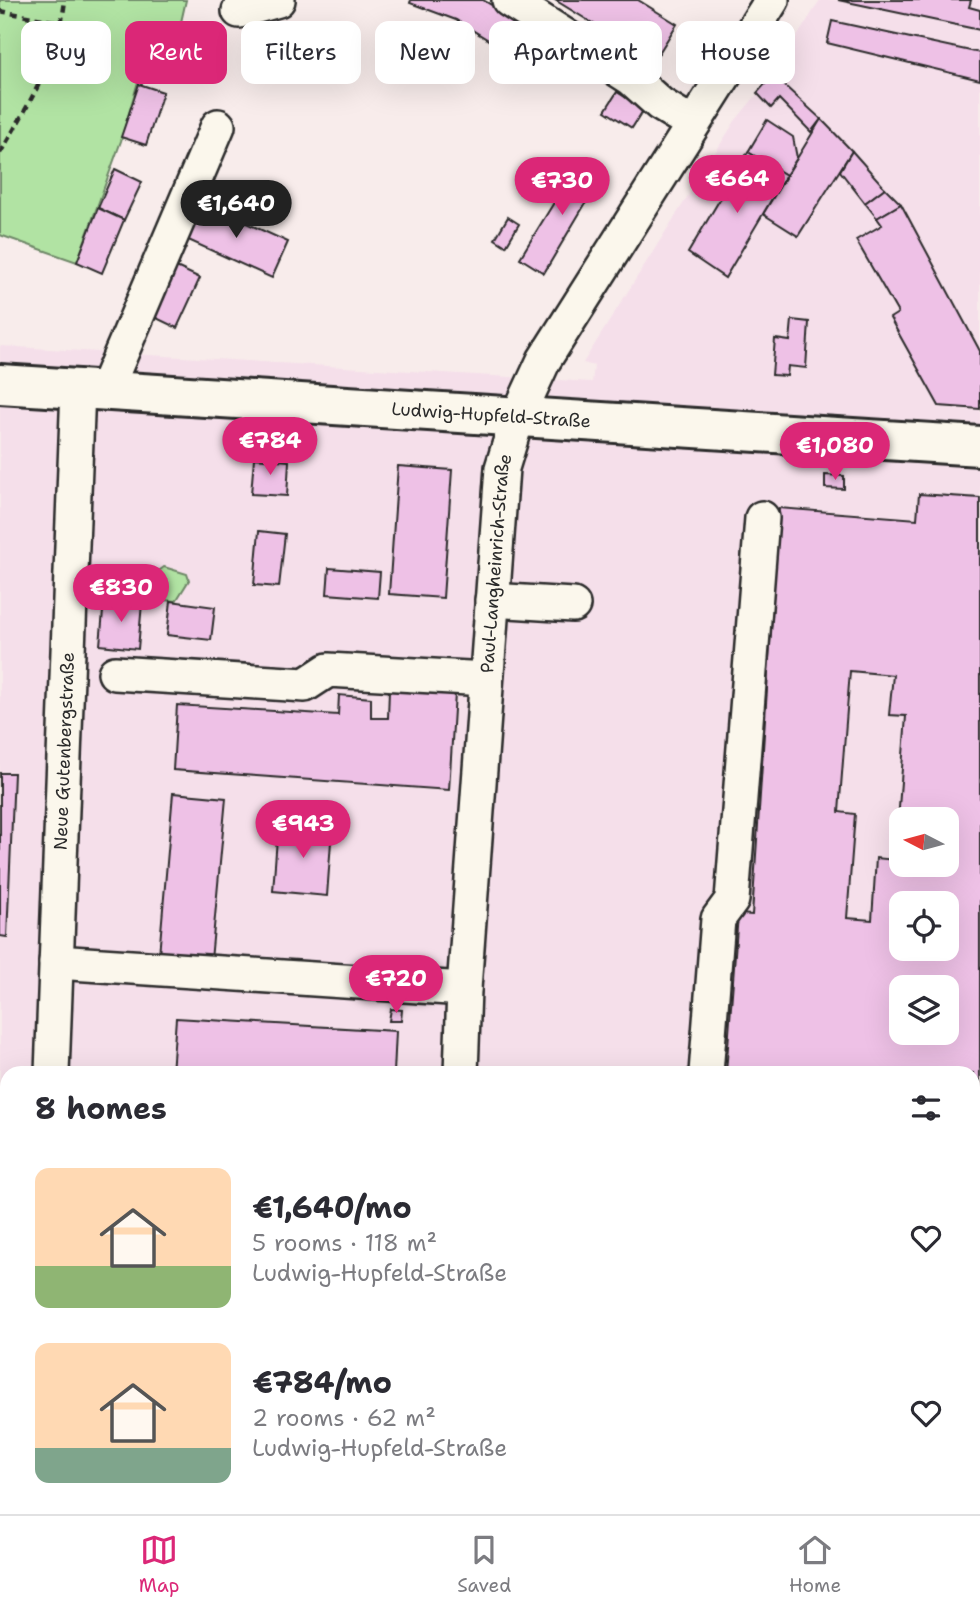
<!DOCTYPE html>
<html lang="en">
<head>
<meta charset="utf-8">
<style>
  :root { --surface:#fff; --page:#f2f2f3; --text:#2b2b33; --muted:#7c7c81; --line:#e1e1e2; --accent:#db2777 }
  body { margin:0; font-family:"Shantell Sans",sans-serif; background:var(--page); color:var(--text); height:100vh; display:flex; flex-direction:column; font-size:26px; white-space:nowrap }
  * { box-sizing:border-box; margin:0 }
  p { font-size:23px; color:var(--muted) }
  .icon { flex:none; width:38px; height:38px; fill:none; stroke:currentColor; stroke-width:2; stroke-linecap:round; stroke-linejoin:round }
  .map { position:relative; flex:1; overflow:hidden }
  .sheet { position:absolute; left:0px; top:1066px; width:980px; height:450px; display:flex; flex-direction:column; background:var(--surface); border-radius:21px 21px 0 0; box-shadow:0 7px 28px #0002 }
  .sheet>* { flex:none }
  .top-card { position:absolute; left:21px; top:21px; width:938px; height:63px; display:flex; gap:14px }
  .needle { width:46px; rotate:276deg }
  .tools { position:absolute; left:889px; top:807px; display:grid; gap:14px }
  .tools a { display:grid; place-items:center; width:70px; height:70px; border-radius:14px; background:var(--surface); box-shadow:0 7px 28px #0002; font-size:35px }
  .price { position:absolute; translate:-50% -60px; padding:0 16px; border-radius:24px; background:var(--accent); color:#fff; font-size:23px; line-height:46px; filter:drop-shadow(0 2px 4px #0008) }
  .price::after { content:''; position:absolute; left:50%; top:42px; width:21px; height:16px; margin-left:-10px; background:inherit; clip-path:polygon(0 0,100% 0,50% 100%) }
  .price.selected { background:#222; color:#fff }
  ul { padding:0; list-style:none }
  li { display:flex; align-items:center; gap:21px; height:175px; padding:0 35px }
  li span { display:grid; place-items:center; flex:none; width:196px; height:140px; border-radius:14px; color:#555 }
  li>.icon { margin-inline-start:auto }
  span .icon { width:84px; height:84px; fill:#fffc; stroke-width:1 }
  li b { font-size:30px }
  h2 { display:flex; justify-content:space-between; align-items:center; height:84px; padding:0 35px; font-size:30px }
  .pill { padding:0 24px; border-radius:14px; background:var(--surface); box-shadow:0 7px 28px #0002; font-size:24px; line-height:63px }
  .pill.selected { background:var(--accent); color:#fff }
  .dock { display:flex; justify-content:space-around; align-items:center; height:98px; border-top:2px solid var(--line); background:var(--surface); font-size:19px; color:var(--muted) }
  .dock a { display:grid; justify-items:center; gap:4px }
  .dock .selected { color:var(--accent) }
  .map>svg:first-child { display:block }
  .built { fill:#f5dfea; fill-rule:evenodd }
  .green { fill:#b1e3a3; stroke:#6e8767; stroke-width:2 }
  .building { fill:#eec1e6; stroke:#2b2b2b; stroke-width:2; fill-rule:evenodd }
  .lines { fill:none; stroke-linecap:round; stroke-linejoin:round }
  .minor-casing { stroke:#2b2b2b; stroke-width:38 }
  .major-casing { stroke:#2b2b2b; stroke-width:44 }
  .path { stroke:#2b2b2b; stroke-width:4.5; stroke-dasharray:7 5; stroke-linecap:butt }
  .minor { stroke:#fbf7ec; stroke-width:33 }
  .major { stroke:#fbf7ec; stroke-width:38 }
  .labels { text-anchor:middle; stroke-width:7; stroke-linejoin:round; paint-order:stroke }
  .street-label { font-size:18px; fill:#2b2b2b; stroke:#fbf7ec }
</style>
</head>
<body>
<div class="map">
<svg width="980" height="1514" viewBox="0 0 980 1514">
  <rect width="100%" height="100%" fill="#f8eceb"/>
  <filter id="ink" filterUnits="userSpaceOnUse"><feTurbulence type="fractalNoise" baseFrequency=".0143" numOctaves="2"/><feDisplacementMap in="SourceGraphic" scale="14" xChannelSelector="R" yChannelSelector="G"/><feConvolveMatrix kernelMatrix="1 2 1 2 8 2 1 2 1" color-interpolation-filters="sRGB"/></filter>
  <g filter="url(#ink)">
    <path class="built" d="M 820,0 L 980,0 L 980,1514 L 0,1514 L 0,346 L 592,382 L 594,366 L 583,363 L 735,121 L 773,75 ZM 901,819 L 947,819 L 947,864 L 901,864 ZM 901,903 L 947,903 L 947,948 L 901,948 ZM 901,987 L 947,987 L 947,1032 L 901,1032 ZM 7,1073 L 973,1073 L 973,1508 L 7,1508 Z"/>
    <g class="green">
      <polygon points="0,0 186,0 175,49 150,40 121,141 77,262 0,235"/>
      <polygon points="164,567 187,574 189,580 176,601 163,600 154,590 151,577"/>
    </g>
    <g class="building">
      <polygon points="411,0 483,0 543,36 527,64 456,20 410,3"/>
      <polygon points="555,0 638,0 677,24 654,61"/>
      <polygon points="838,0 971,0 969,7 980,10 980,30"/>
      <polygon points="832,21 980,53 980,80 827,43"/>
      <polygon points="283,36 304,49 292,70 271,57"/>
      <polygon points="543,36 558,47 541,73 527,64"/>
      <polygon points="773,75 821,119 811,132 779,99 771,108 757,93"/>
      <polygon points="139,84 163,92 146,145 121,137"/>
      <polygon points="617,92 644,109 632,128 605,111"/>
      <polygon points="821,119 852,151 798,236 763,214"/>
      <polygon points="767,120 793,137 797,158 786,175 748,152"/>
      <polygon points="852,151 885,188 865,203 840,171"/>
      <polygon points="748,152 786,175 725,278 688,253"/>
      <polygon points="580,160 603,174 544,273 520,258"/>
      <polygon points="115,169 142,182 124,220 98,208"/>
      <polygon points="885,188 901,204 877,218 865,203"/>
      <polygon points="200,202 288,242 272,278 184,238"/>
      <polygon points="901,204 980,351 980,409 939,406 890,318 898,313 856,240 882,225 877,218"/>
      <polygon points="98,208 124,220 102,273 77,262"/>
      <polygon points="508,217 519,224 506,246 495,239"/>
      <polygon points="168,263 200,278 177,328 146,313"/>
      <polygon points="792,320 809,322 806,368 788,366 787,376 772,375 775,339 790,341"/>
      <polygon points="254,458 289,461 287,496 251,494"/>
      <polygon points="398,466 452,470 443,598 389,594"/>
      <polygon points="825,475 844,476 844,489 825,488"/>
      <path d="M 919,494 L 980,498 L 980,1110 L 973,1109 L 973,1073 L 726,1073 L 738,914 L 752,915 L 779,508 L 917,519 ZM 850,671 L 893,675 L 889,715 L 906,716 L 895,860 L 876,858 L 872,920 L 847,918 L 855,814 L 839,812 ZM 901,819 L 947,819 L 947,864 L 901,864 ZM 901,903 L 947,903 L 947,948 L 901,948 ZM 901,987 L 947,987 L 947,1032 L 901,1032 Z"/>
      <polygon points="259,531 285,534 279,587 254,585"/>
      <polygon points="329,568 380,572 378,598 327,594"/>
      <polygon points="104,600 142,603 138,649 100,645"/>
      <polygon points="171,601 215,607 211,640 167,635"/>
      <polygon points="389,690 455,693 449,790 173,770 177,705 338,715 339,695 371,698 371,718 388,718"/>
      <polygon points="0,773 14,773 7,937 0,936"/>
      <polygon points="173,793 226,798 211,960 159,955"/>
      <polygon points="278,825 332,828 327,896 273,891"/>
      <polygon points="391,1009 402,1010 401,1021 389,1021"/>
      <polygon points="176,1018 396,1031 394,1073 172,1073"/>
      <polygon points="973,1404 980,1405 980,1514 743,1514 744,1508 973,1508"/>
      <polygon points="468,1508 567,1508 566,1514 515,1514 515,1510"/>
    </g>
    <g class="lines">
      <g class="minor-casing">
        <g id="minor">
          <polyline points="509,0 631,78 660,104 693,124"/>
          <polyline points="239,11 278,0"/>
          <polyline points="106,389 218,126"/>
          <polyline points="492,600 573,605"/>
          <polyline points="115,673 305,685 328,670 486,679"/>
          <polyline points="56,962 464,989"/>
          <path id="s1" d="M 52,1073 L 78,388"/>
          <path id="s2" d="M 461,1073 L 464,989 L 502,468 L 518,416 L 544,360 L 772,0"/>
          <polyline points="706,1073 718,919 732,900 762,518"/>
          <polyline points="973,1134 980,1134"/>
          <polyline points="0,1255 7,1256"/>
          <polyline points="973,1354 980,1355"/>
          <polyline points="231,1508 302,1514"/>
          <polyline points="84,1514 84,1508"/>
          <polyline points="449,1514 449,1508"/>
          <polyline points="716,1514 716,1508"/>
        </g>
      </g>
      <g class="major-casing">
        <g id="major">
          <path id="s3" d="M 0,384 L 980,446"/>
        </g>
      </g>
      <g class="path">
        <polyline points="0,11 63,23"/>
        <path d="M 0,153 C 28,106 59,56 65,0"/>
      </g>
      <use href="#minor" class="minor"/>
      <use href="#major" class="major"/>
    </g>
  </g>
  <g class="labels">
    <g class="street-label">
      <text dy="6" stroke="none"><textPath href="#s3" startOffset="492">Ludwig-Hupfeld-Straße</textPath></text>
      <text dy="6" stroke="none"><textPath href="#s2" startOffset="511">Paul-Langheinrich-Straße</textPath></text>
      <text dy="6" stroke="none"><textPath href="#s1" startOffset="322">Neue Gutenbergstraße</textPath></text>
    </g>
  </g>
</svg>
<div class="tools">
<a><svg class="needle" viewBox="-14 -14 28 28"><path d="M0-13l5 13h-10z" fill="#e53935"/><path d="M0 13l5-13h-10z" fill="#7c7c81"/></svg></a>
<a><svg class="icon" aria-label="locate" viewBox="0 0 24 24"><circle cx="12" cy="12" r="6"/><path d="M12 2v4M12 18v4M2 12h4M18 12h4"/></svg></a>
<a><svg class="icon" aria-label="layers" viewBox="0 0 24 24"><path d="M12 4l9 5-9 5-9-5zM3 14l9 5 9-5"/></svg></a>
</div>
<b class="price" style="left:737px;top:215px">€664</b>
<b class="price" style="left:562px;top:217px">€730</b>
<b class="price selected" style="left:236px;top:240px">€1,640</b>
<b class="price" style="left:270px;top:477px">€784</b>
<b class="price" style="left:835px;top:482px">€1,080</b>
<b class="price" style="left:121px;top:624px">€830</b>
<b class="price" style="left:303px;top:860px">€943</b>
<b class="price" style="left:396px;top:1015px">€720</b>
<div class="top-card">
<a class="pill">Buy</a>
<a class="pill selected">Rent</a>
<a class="pill">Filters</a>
<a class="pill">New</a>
<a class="pill">Apartment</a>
<a class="pill">House</a>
</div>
<section class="sheet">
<h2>8 homes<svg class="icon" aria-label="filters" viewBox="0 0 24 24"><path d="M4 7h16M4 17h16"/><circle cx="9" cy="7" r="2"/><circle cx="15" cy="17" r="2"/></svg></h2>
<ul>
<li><span style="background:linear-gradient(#ffd9b3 70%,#8fb573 0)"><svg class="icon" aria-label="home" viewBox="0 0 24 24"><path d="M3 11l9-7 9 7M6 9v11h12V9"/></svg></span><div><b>€1,640/mo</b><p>5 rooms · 118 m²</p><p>Ludwig-Hupfeld-Straße</p></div><svg class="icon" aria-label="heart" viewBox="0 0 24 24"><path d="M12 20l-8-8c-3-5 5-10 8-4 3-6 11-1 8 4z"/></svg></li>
<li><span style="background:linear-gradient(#ffd9b3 75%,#7fa58c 0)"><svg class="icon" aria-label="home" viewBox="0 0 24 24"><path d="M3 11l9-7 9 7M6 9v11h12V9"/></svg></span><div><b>€784/mo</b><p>2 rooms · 62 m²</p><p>Ludwig-Hupfeld-Straße</p></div><svg class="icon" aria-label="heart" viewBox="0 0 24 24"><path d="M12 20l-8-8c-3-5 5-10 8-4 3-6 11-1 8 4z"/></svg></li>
</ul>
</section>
</div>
<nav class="dock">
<a class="selected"><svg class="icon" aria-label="map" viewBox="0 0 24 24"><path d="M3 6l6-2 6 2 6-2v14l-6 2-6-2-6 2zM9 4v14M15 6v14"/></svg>Map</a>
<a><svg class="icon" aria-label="saved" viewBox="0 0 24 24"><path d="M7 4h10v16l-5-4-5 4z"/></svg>Saved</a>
<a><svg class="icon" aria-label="home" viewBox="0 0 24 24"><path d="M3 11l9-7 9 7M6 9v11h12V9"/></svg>Home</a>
</nav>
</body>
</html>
